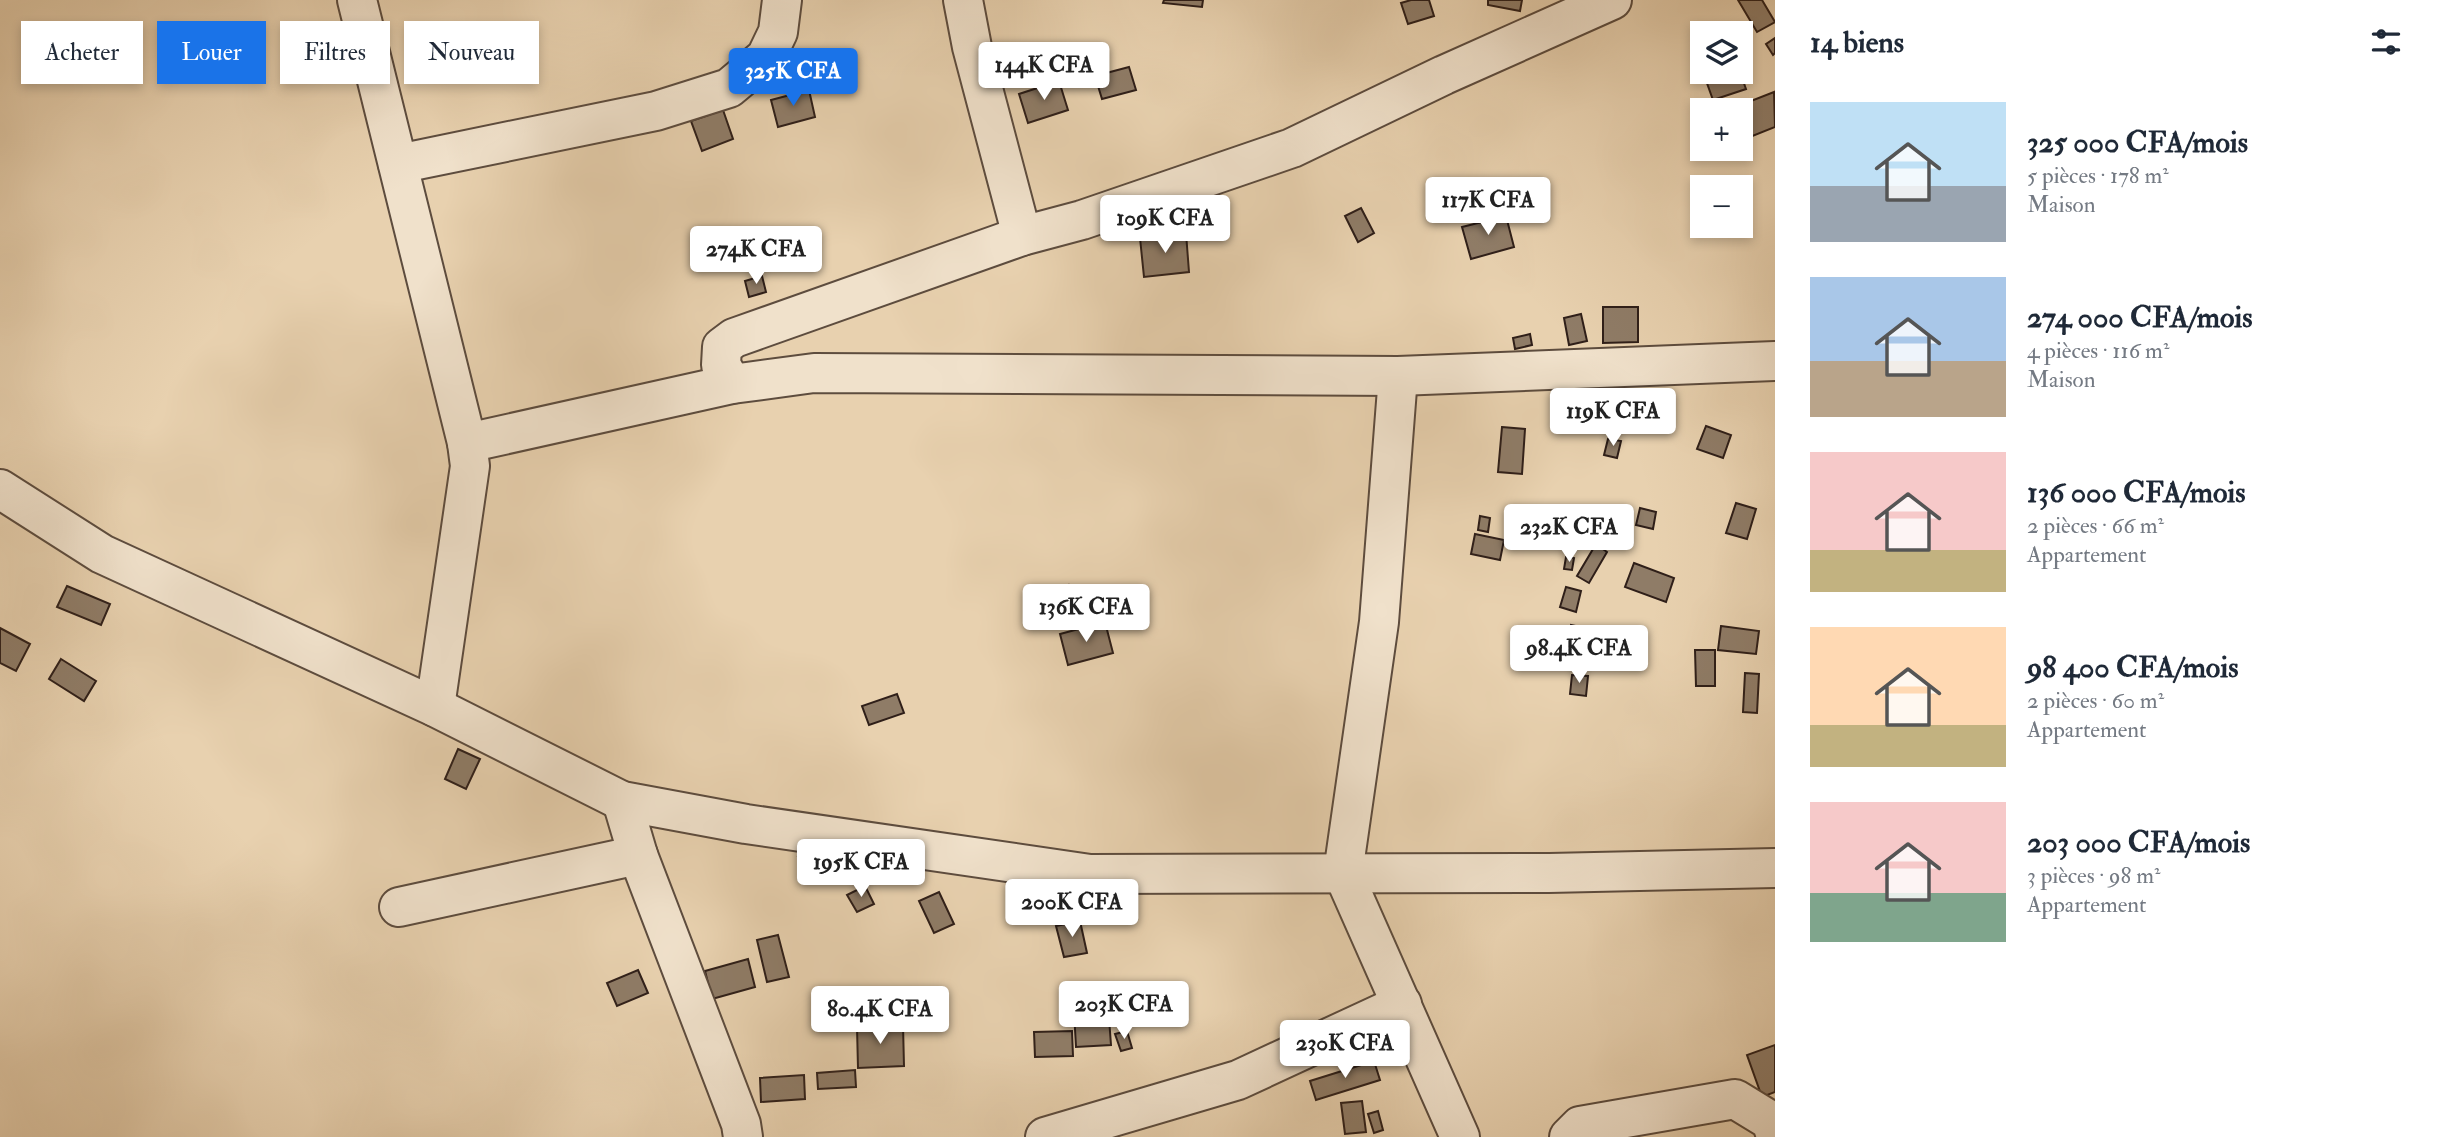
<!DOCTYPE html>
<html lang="fr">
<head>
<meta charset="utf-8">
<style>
  :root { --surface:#fff; --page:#f2f2f3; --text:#1f2937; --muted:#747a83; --accent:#1a73e8 }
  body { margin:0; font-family:"IM FELL Double Pica",serif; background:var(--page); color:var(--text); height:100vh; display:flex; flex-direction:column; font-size:26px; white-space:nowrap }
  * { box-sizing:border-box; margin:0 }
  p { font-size:23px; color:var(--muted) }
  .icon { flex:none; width:38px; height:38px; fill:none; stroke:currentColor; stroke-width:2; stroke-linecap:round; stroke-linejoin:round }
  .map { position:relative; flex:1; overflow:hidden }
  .details { display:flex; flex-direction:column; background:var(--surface); width:665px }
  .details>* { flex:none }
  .top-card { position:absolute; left:21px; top:21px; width:665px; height:63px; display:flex; gap:14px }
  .tools { position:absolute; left:1690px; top:21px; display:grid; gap:14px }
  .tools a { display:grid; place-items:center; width:63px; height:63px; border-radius:0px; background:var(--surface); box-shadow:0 4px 10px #0003; font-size:35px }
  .price { position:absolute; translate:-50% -60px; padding:0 16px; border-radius:7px; background:#fff; color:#222; font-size:23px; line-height:46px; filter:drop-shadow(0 2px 4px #0008) }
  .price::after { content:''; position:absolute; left:50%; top:42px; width:21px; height:16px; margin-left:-10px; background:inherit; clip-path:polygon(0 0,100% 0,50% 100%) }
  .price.active { background:var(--accent); color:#fff }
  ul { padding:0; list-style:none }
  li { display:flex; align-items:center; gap:21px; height:175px; padding:0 35px }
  li span { display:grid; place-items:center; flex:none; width:196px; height:140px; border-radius:0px; color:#555 }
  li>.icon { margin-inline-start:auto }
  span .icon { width:84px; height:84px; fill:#fffc; stroke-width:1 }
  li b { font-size:30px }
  h2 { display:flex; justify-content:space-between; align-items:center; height:84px; padding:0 35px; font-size:30px }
  .pill { padding:0 24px; border-radius:0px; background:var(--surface); box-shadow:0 4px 10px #0003; font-size:24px; line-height:63px }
  .pill.active { background:var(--accent); color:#fff }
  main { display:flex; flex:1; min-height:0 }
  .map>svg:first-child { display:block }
  .building { fill:#8f7c67; stroke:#2f1f19; stroke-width:2 }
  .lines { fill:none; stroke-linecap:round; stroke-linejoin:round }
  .minor-casing { stroke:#5d4c3e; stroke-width:42 }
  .minor { stroke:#f0e1cb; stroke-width:38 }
</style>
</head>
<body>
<main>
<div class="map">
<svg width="1775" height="1137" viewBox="0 0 1775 1137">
  <rect width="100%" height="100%" fill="#e8d1af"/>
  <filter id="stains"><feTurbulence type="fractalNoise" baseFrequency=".00286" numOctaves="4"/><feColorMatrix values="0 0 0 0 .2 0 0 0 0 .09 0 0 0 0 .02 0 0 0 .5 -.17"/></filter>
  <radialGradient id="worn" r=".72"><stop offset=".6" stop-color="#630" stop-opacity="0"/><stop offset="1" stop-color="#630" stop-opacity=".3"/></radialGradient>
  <g class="building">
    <polygon points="1164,0 1203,0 1202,7 1163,3"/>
    <polygon points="1411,0 1429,0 1434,16 1408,24 1401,3"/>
    <polygon points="1488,0 1522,0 1520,11 1488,5"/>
    <polygon points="1738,0 1762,0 1775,22 1757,32"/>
    <polygon points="1775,38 1775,53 1773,55 1766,44"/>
    <polygon points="1129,67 1136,90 1102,99 1095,76"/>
    <polygon points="1703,72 1740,72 1746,89 1713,100"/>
    <polygon points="1059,81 1068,110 1028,123 1019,94"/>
    <polygon points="809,90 815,117 778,127 771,100"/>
    <polygon points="1774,92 1775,127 1750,137 1738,106"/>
    <polygon points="723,110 733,139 702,151 691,121"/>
    <polygon points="1361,208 1374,233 1358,242 1345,216"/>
    <polygon points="1506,216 1514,247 1471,259 1462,227"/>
    <polygon points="1186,233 1189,272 1144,277 1140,238"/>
    <polygon points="762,276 766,292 749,297 745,281"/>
    <polygon points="1603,307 1638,307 1638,342 1603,343"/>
    <polygon points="1581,314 1587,341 1569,345 1564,318"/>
    <polygon points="1530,334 1532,345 1515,349 1513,338"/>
    <polygon points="1706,426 1731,435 1723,458 1697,449"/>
    <polygon points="1502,427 1525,429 1522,474 1498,472"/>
    <polygon points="1608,439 1621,441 1617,458 1604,455"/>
    <polygon points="1736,503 1756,509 1747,539 1726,533"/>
    <polygon points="1640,508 1656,512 1653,529 1636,525"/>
    <polygon points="1480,516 1490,518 1488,532 1478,530"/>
    <polygon points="1475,534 1504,540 1500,560 1471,554"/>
    <polygon points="1596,544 1607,552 1589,583 1577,576"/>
    <polygon points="1566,557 1574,558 1572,570 1564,569"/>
    <polygon points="1634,563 1674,578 1666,602 1625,587"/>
    <polygon points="1069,585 1079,595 1066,608 1056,599"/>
    <polygon points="67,586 110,604 101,625 57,607"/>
    <polygon points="1566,587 1581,591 1576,612 1560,607"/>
    <polygon points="1107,593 1111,606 1101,609 1097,596"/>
    <polygon points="1105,622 1113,653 1068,665 1060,634"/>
    <polygon points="1571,625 1603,632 1595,667 1563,659"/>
    <polygon points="1721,626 1759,631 1756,654 1718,650"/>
    <polygon points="0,628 30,644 16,671 0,663"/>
    <polygon points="1695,650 1715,650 1715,686 1696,686"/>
    <polygon points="61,659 96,681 84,701 49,679"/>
    <polygon points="1745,673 1759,674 1757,713 1743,712"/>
    <polygon points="1572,675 1588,676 1586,696 1570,694"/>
    <polygon points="897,694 904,713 869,725 862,706"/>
    <polygon points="458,749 480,759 466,789 445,779"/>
    <polygon points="808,843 823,854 812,868 798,856"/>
    <polygon points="865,886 874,904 857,912 847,895"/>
    <polygon points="939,892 954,924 934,933 919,901"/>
    <polygon points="1080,921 1087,953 1064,957 1056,926"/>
    <polygon points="778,935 789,977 767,982 757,940"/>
    <polygon points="748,959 755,987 712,999 705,971"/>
    <polygon points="638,970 648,993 617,1006 607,983"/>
    <polygon points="853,990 860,1007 845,1013 838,995"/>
    <polygon points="1107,991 1111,1045 1076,1047 1073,993"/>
    <polygon points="830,993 837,1025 823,1028 816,996"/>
    <polygon points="903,1025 904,1066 858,1068 857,1027"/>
    <polygon points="1072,1031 1073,1056 1035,1057 1034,1032"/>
    <polygon points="1127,1031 1132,1048 1121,1051 1115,1034"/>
    <polygon points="1775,1045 1775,1092 1762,1097 1747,1055"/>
    <polygon points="1374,1061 1380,1080 1316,1100 1310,1081"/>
    <polygon points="855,1070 856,1087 818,1089 817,1073"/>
    <polygon points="804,1075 805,1099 761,1102 760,1078"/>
    <polygon points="1362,1101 1366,1132 1345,1134 1341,1103"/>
    <polygon points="1378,1111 1383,1130 1374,1133 1368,1114"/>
  </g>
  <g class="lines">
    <g class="minor-casing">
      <g id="minor">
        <polyline points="357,0 467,443 470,466 435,707"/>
        <polyline points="963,0 972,47 1022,236"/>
        <polyline points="398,164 656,111 729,88 766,57 778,32 782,0"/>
        <polyline points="1398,376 1379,622 1343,873 1460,1137"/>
        <polyline points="732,384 721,365 722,347 734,338 1022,236 1082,220 1292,148 1444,75 1612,0"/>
        <polyline points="467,443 732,384 814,373 1398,376 1775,361"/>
        <polyline points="0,489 102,554 435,707 622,801 746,824 1090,874 1549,873 1775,868"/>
        <polyline points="622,801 638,855 741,1124 743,1137"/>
        <polyline points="399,907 638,855"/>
        <polyline points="1045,1137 1238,1080 1402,1004"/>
        <polyline points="1569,1137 1580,1126 1735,1099 1771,1121 1775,1133"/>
      </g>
    </g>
    <use href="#minor" class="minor"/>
  </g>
  <rect width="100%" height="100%" filter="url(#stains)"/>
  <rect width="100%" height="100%" fill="url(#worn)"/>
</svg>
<div class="tools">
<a><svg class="icon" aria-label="layers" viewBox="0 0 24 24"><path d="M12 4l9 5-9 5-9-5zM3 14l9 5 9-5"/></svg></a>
<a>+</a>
<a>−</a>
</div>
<b class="price" style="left:1044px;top:102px">144K CFA</b>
<b class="price active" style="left:793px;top:108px">325K CFA</b>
<b class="price" style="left:1488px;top:237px">117K CFA</b>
<b class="price" style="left:1165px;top:255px">109K CFA</b>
<b class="price" style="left:756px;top:286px">274K CFA</b>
<b class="price" style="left:1613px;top:448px">119K CFA</b>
<b class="price" style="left:1569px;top:564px">232K CFA</b>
<b class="price" style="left:1086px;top:644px">136K CFA</b>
<b class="price" style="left:1579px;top:685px">98.4K CFA</b>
<b class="price" style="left:861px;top:899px">195K CFA</b>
<b class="price" style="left:1072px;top:939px">200K CFA</b>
<b class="price" style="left:1124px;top:1041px">203K CFA</b>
<b class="price" style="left:880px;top:1046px">80.4K CFA</b>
<b class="price" style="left:1345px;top:1080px">230K CFA</b>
<div class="top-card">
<a class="pill">Acheter</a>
<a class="pill active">Louer</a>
<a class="pill">Filtres</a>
<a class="pill">Nouveau</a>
</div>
</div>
<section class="details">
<h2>14 biens<svg class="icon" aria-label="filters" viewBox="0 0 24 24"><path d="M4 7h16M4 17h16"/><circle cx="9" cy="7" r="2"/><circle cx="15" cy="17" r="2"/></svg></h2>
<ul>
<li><span style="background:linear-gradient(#bfe0f5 60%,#9aa5b1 0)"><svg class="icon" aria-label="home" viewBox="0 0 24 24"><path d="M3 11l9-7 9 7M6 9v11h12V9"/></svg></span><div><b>325 000 CFA/mois</b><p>5 pièces · 178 m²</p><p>Maison</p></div></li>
<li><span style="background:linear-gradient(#a9c7e8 60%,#b9a48a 0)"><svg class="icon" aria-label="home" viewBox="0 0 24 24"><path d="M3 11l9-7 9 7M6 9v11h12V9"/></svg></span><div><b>274 000 CFA/mois</b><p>4 pièces · 116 m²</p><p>Maison</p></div></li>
<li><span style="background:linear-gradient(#f6c9c9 70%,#c2b280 0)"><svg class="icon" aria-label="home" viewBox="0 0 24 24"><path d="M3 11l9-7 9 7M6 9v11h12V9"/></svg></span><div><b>136 000 CFA/mois</b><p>2 pièces · 66 m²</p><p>Appartement</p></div></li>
<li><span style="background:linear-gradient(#ffd9b3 70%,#c2b280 0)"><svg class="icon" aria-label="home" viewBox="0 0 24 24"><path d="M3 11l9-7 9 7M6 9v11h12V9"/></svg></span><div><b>98 400 CFA/mois</b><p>2 pièces · 60 m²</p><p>Appartement</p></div></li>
<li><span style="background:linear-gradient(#f6c9c9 65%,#7fa58c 0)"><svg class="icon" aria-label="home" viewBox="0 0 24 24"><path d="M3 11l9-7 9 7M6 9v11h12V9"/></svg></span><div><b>203 000 CFA/mois</b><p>3 pièces · 98 m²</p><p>Appartement</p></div></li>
</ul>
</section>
</main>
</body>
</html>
